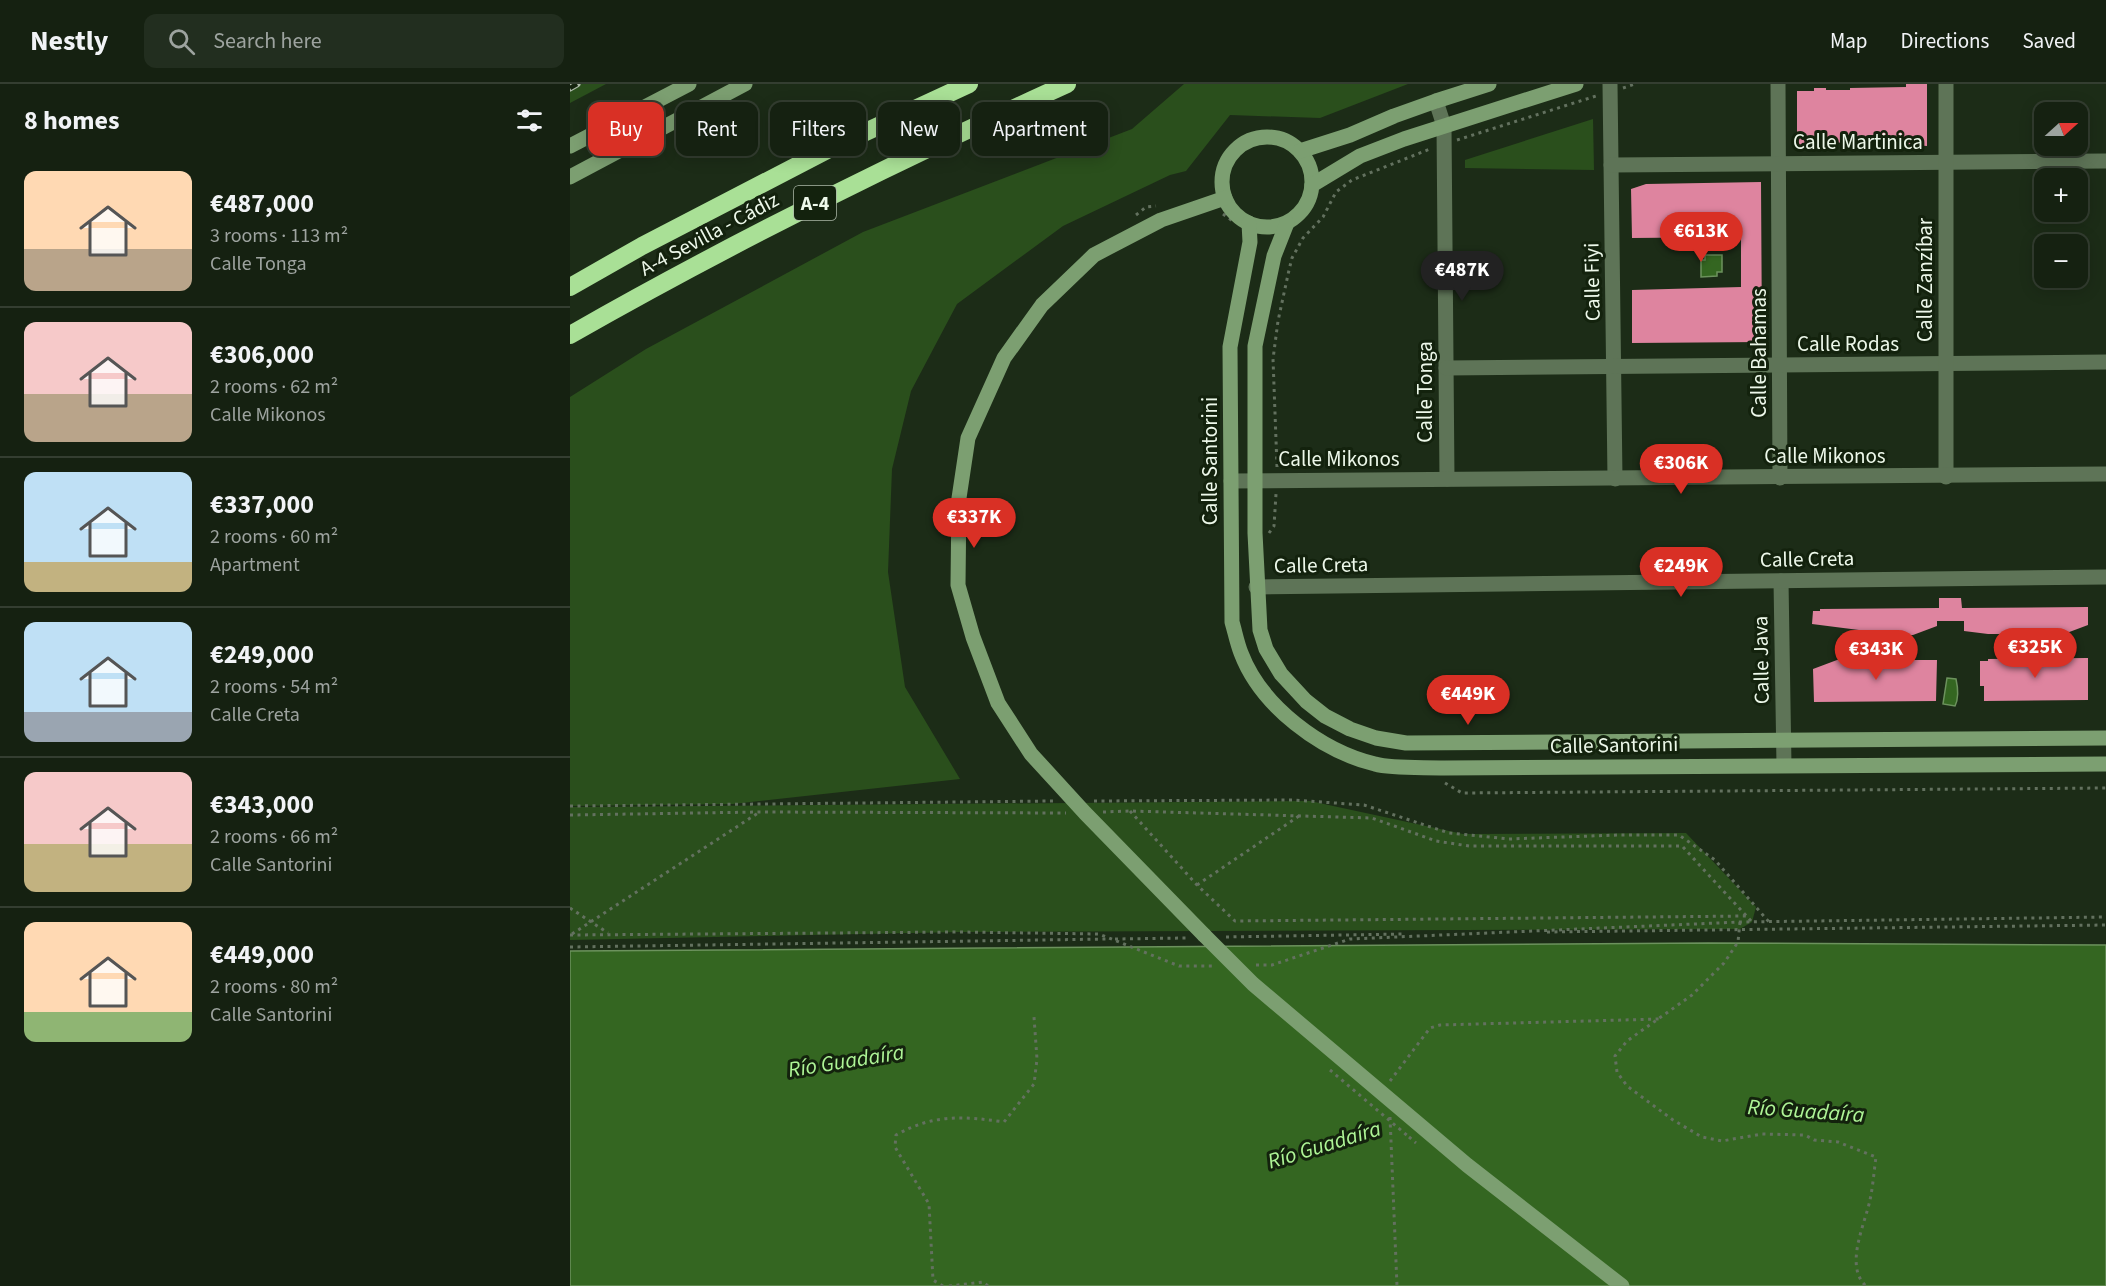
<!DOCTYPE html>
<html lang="en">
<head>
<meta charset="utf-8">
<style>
  :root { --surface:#152111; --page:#222e1f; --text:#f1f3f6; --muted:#9da39f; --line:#343e31; --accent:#d93025 }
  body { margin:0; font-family:"Source Sans 3",sans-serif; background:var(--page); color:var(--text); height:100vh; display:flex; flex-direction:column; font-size:22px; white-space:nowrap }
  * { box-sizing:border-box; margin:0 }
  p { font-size:20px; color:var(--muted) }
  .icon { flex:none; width:33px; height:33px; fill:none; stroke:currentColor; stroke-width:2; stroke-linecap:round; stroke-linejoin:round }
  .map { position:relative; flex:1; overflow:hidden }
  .panel { display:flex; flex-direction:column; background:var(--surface); width:570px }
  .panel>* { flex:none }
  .top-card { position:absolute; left:18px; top:18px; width:570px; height:54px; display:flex; gap:12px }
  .needle { width:39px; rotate:69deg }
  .tools { position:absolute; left:1464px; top:18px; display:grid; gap:12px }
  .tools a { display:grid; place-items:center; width:54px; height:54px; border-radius:12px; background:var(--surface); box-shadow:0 3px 15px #0003,0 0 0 2px var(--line); font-size:30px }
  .price { position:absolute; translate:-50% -51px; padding:0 14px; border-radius:21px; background:var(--accent); color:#fff; font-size:20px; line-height:39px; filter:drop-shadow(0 2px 3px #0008) }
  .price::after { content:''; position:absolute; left:50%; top:36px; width:18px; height:14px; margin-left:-9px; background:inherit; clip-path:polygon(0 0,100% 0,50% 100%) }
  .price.on { background:#222; color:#fff }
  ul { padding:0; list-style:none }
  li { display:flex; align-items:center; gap:18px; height:150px; padding:0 24px }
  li+li { border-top:2px solid var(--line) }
  li span { display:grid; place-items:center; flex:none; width:168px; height:120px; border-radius:12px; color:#555 }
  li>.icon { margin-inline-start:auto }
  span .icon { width:72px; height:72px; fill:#fffc; stroke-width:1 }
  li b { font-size:26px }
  h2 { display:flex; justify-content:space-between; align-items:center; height:72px; padding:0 24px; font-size:26px }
  .pill { padding:0 21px; border-radius:12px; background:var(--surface); box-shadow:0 3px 15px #0003,0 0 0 2px var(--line); font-size:21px; line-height:54px }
  .pill.on { background:var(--accent); color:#fff }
  header { display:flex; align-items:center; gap:36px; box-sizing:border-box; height:84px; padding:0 30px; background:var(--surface); border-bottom:2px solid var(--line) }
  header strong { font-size:28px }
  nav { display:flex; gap:33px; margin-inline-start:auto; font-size:21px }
  .search { width:420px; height:54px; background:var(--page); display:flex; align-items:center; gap:15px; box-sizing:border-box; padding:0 21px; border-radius:12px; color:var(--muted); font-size:22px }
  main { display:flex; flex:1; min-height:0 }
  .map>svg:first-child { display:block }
  .green { fill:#2a4f1c }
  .water { fill:#346621; stroke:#6c925d; stroke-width:1.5 }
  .building { fill:#de849f }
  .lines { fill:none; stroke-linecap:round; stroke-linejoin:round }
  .path { stroke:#63715f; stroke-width:3; stroke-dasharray:3 4.5; stroke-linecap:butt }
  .street { stroke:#5e7457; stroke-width:15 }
  .secondary { stroke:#7c9f71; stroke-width:15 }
  .highway { stroke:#a9e096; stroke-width:18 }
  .rail-casing { stroke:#adb9a9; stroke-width:7 }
  .rail { stroke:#13220d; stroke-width:4.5; stroke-dasharray:14; stroke-linecap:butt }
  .path-bridge { stroke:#63715f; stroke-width:3; stroke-dasharray:3 4.5; stroke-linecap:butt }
  .secondary-bridge { stroke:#7c9f71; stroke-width:15 }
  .labels { text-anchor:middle; stroke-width:6; stroke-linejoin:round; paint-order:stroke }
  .shield { fill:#13220d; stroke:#acb8a8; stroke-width:1.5 }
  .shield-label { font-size:20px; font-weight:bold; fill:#edf8ea }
  .street-label { font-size:21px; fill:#edf8ea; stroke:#13220d }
  .water-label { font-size:22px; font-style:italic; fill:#aef596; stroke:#13220d }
</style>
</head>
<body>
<header>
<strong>Nestly</strong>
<div class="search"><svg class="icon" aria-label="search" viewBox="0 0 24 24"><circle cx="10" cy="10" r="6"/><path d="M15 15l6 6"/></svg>Search here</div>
<nav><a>Map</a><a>Directions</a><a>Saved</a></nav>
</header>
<main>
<section class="panel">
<h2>8 homes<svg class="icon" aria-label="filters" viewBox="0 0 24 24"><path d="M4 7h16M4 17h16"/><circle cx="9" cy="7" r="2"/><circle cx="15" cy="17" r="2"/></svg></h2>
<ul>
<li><span style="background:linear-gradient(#ffd9b3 65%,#b9a48a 0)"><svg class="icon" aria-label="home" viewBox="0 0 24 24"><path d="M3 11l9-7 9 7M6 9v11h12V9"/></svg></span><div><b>€487,000</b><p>3 rooms · 113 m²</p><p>Calle Tonga</p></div></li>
<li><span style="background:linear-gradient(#f6c9c9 60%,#b9a48a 0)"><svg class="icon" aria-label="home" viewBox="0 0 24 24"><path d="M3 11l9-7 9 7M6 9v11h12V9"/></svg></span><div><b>€306,000</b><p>2 rooms · 62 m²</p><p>Calle Mikonos</p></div></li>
<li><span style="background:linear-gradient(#bfe0f5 75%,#c2b280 0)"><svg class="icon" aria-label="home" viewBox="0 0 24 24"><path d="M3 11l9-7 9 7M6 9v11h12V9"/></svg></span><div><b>€337,000</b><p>2 rooms · 60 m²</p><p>Apartment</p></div></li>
<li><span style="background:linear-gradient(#bfe0f5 75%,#9aa5b1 0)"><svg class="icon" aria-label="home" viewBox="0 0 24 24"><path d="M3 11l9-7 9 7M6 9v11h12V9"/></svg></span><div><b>€249,000</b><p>2 rooms · 54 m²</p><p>Calle Creta</p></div></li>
<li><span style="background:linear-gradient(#f6c9c9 60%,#c2b280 0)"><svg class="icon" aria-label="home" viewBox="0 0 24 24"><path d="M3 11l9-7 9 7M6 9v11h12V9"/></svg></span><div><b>€343,000</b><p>2 rooms · 66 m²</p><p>Calle Santorini</p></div></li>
<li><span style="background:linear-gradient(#ffd9b3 75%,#8fb573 0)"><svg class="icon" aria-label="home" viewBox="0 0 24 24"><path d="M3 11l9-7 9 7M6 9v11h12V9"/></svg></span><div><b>€449,000</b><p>2 rooms · 80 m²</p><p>Calle Santorini</p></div></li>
</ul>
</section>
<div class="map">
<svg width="1536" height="1202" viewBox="0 0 1536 1202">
  <rect width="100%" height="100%" fill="#1c2c17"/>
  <g class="green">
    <polygon points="0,0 36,0 0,19"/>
    <polygon points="614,0 838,0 750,34 660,31 616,87 600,91 493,142 387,220 341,307 322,385 318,488 335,603 390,695 163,720 0,722 0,313 76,265 293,148 562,45"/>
    <polygon points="1023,35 1024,86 895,84 895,76"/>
    <polygon points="740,717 893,750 1116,749 1186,823 1182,838 1170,845 390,848 0,856 0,723"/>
  </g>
  <g class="water">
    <polygon points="1135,171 1152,171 1152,188 1147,188 1147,192 1131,193 1131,176 1135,176"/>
    <path d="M 1377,594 L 1386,595 C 1388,604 1389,614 1385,622 L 1373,620 Z"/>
    <polygon points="1138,859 1536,861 1536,1202 0,1202 0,867"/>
  </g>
  <g class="building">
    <polygon points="1336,0 1357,0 1357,62 1329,60 1329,57 1304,58 1304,60 1256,58 1256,60 1227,63 1227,7 1244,7 1244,4 1256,4 1256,6 1280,6 1280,4 1336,3"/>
    <polygon points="1191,98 1192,258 1062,259 1062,206 1171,203 1171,153 1062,154 1061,105 1076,100"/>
    <polygon points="1369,514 1391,514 1392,524 1518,523 1518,541 1494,550 1479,550 1464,545 1464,550 1448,550 1448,544 1433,550 1418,550 1394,547 1394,537 1367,537 1367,542 1343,551 1328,551 1242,540 1243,527 1250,527 1250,525 1369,524"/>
    <polygon points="1286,574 1312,576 1327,581 1328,576 1367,576 1366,617 1244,618 1243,585 1267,576"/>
    <polygon points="1518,574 1518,616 1414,617 1414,602 1410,602 1410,577 1418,577 1418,575"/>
  </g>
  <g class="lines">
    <g class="path">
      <polyline points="1053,4 1065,0"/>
      <polyline points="887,56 1026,12"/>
      <polyline points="653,130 664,138"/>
      <polyline points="566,131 576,123 586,122"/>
      <polyline points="707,383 703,275 708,237 719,186 722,174 733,154 753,133 766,108 782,96 860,65"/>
      <polyline points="699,449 704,442 706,410"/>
      <polyline points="875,699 892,709 1536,704"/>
      <polyline points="524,717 722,716 794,721 879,749 939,755 1048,751 1109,751 1145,776 1199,838"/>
      <polyline points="0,722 484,717"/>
      <polyline points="560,727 627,801 665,837 1177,832"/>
      <polyline points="533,728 560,727 802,734 866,757 899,762 1112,762 1181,837"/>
      <polyline points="0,731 189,728 496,729"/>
      <polyline points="627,801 729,732"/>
      <polyline points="0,824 38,849"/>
      <path d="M 1170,838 L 1168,858 L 1154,879 L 1122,911 L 1057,957 L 1045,972 L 1047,988 L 1057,1002 L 1103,1036 L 1132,1053 L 1152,1057 L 1192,1050 L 1235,1051 L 1244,1056 L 1268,1058 L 1306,1073 C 1304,1087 1303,1102 1300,1116 C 1295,1140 1274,1182 1296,1202"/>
      <polyline points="977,848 1536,841"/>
      <polyline points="2,850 188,729"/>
      <polyline points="0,851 390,848 529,850 609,882 643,882"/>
      <polyline points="656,853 835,850"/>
      <polyline points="545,855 616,854"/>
      <polyline points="0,863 538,855"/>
      <polyline points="686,881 702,881 780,855 1170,838 1536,833"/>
      <polyline points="820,997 860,944 870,941 1090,935"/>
      <polyline points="820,1033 827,1202"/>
      <polyline points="839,1053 846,1059"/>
      <path d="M 373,1202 L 363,1196 L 359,1120 L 325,1063 L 326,1051 C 363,1030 394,1032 434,1038 L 464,1000 L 467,975 L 464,933"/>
      <polyline points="379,1202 413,1198 418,1202"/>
    </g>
    <g class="street">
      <polyline points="1040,0 1045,395"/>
      <polyline points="1208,0 1210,394"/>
      <polyline points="866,17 874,42 877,395"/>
      <polyline points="1041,81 1536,77"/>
      <polyline points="876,284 1536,278"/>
      <polyline points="1376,393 1376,0"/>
      <polyline points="661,397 1536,390"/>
      <polyline points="1211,497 1214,681"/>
      <polyline points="686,503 1536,493"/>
    </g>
    <g class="secondary">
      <circle cx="697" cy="98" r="45"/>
      <polyline points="0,62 119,0"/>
      <polyline points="730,67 780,51 824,32 866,17 919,0"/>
      <polyline points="0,93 175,0"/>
      <polyline points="742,101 790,72 834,55 1006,0"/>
      <path d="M 679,139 L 680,158 L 660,263 L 662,538 C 665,548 667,559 671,569 C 691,622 751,667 805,680 C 823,685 854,683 874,684 L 1536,680"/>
      <polyline points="717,139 704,172 685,262 685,449 690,546 696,565 711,590 736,617 755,632 780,645 806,654 836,659 1536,654"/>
      <polyline points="634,851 515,729 461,670 428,619 403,553 388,501 389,414 398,354 434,274 472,221 524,171 591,136 655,114"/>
    </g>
    <g class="highway">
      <polyline points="0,203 72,162 261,64 399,0"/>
      <path d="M 0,251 C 161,159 327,77 497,0"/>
    </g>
    <g class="rail-casing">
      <polyline id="rail" points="0,4 7,0"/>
    </g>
    <use href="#rail" class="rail"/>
    <polyline class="path-bridge" points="760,986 839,1053"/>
    <polyline class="secondary-bridge" points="634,851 683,900 897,1081 1052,1202"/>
  </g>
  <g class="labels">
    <rect class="shield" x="224" y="102" width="42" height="34" rx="4.5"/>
    <g class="shield-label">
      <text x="245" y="126">A-4</text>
    </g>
    <g class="street-label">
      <text x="1288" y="65">Calle Martinica</text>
      <text transform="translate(139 150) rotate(-28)" y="7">A-4 Sevilla - Cádiz</text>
      <text transform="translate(1355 196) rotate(-90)" y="7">Calle Zanzíbar</text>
      <text transform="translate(1022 198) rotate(-91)" y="7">Calle Fiyi</text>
      <text x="1278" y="267">Calle Rodas</text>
      <text transform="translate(1189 269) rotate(-90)" y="7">Calle Bahamas</text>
      <text transform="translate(855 308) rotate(-90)" y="7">Calle Tonga</text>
      <text x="1255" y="379">Calle Mikonos</text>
      <text x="769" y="382">Calle Mikonos</text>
      <text transform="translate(640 377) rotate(-90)" y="7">Calle Santorini</text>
      <text transform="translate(1237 475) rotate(-1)" y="7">Calle Creta</text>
      <text transform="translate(751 481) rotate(-1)" y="7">Calle Creta</text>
      <text transform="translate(1191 576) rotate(-91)" y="7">Calle Java</text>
      <text transform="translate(1044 661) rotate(-1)" y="7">Calle Santorini</text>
    </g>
    <g class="water-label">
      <text transform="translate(276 976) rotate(-9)" y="8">Río Guadaíra</text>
      <text transform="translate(1236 1026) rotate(4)" y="8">Río Guadaíra</text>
      <text transform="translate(754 1060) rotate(-17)" y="8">Río Guadaíra</text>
    </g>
  </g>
</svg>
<div class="tools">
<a><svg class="needle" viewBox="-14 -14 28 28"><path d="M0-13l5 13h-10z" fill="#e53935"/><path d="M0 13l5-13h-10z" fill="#9da39f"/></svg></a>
<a>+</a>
<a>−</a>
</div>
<b class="price" style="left:1131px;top:179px">€613K</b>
<b class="price on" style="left:892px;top:218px">€487K</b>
<b class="price" style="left:1111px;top:411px">€306K</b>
<b class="price" style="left:404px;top:465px">€337K</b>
<b class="price" style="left:1111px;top:514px">€249K</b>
<b class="price" style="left:1465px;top:595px">€325K</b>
<b class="price" style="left:1306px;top:597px">€343K</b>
<b class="price" style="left:898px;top:642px">€449K</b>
<div class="top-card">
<a class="pill on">Buy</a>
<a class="pill">Rent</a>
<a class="pill">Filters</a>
<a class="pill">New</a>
<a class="pill">Apartment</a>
</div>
</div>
</main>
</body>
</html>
